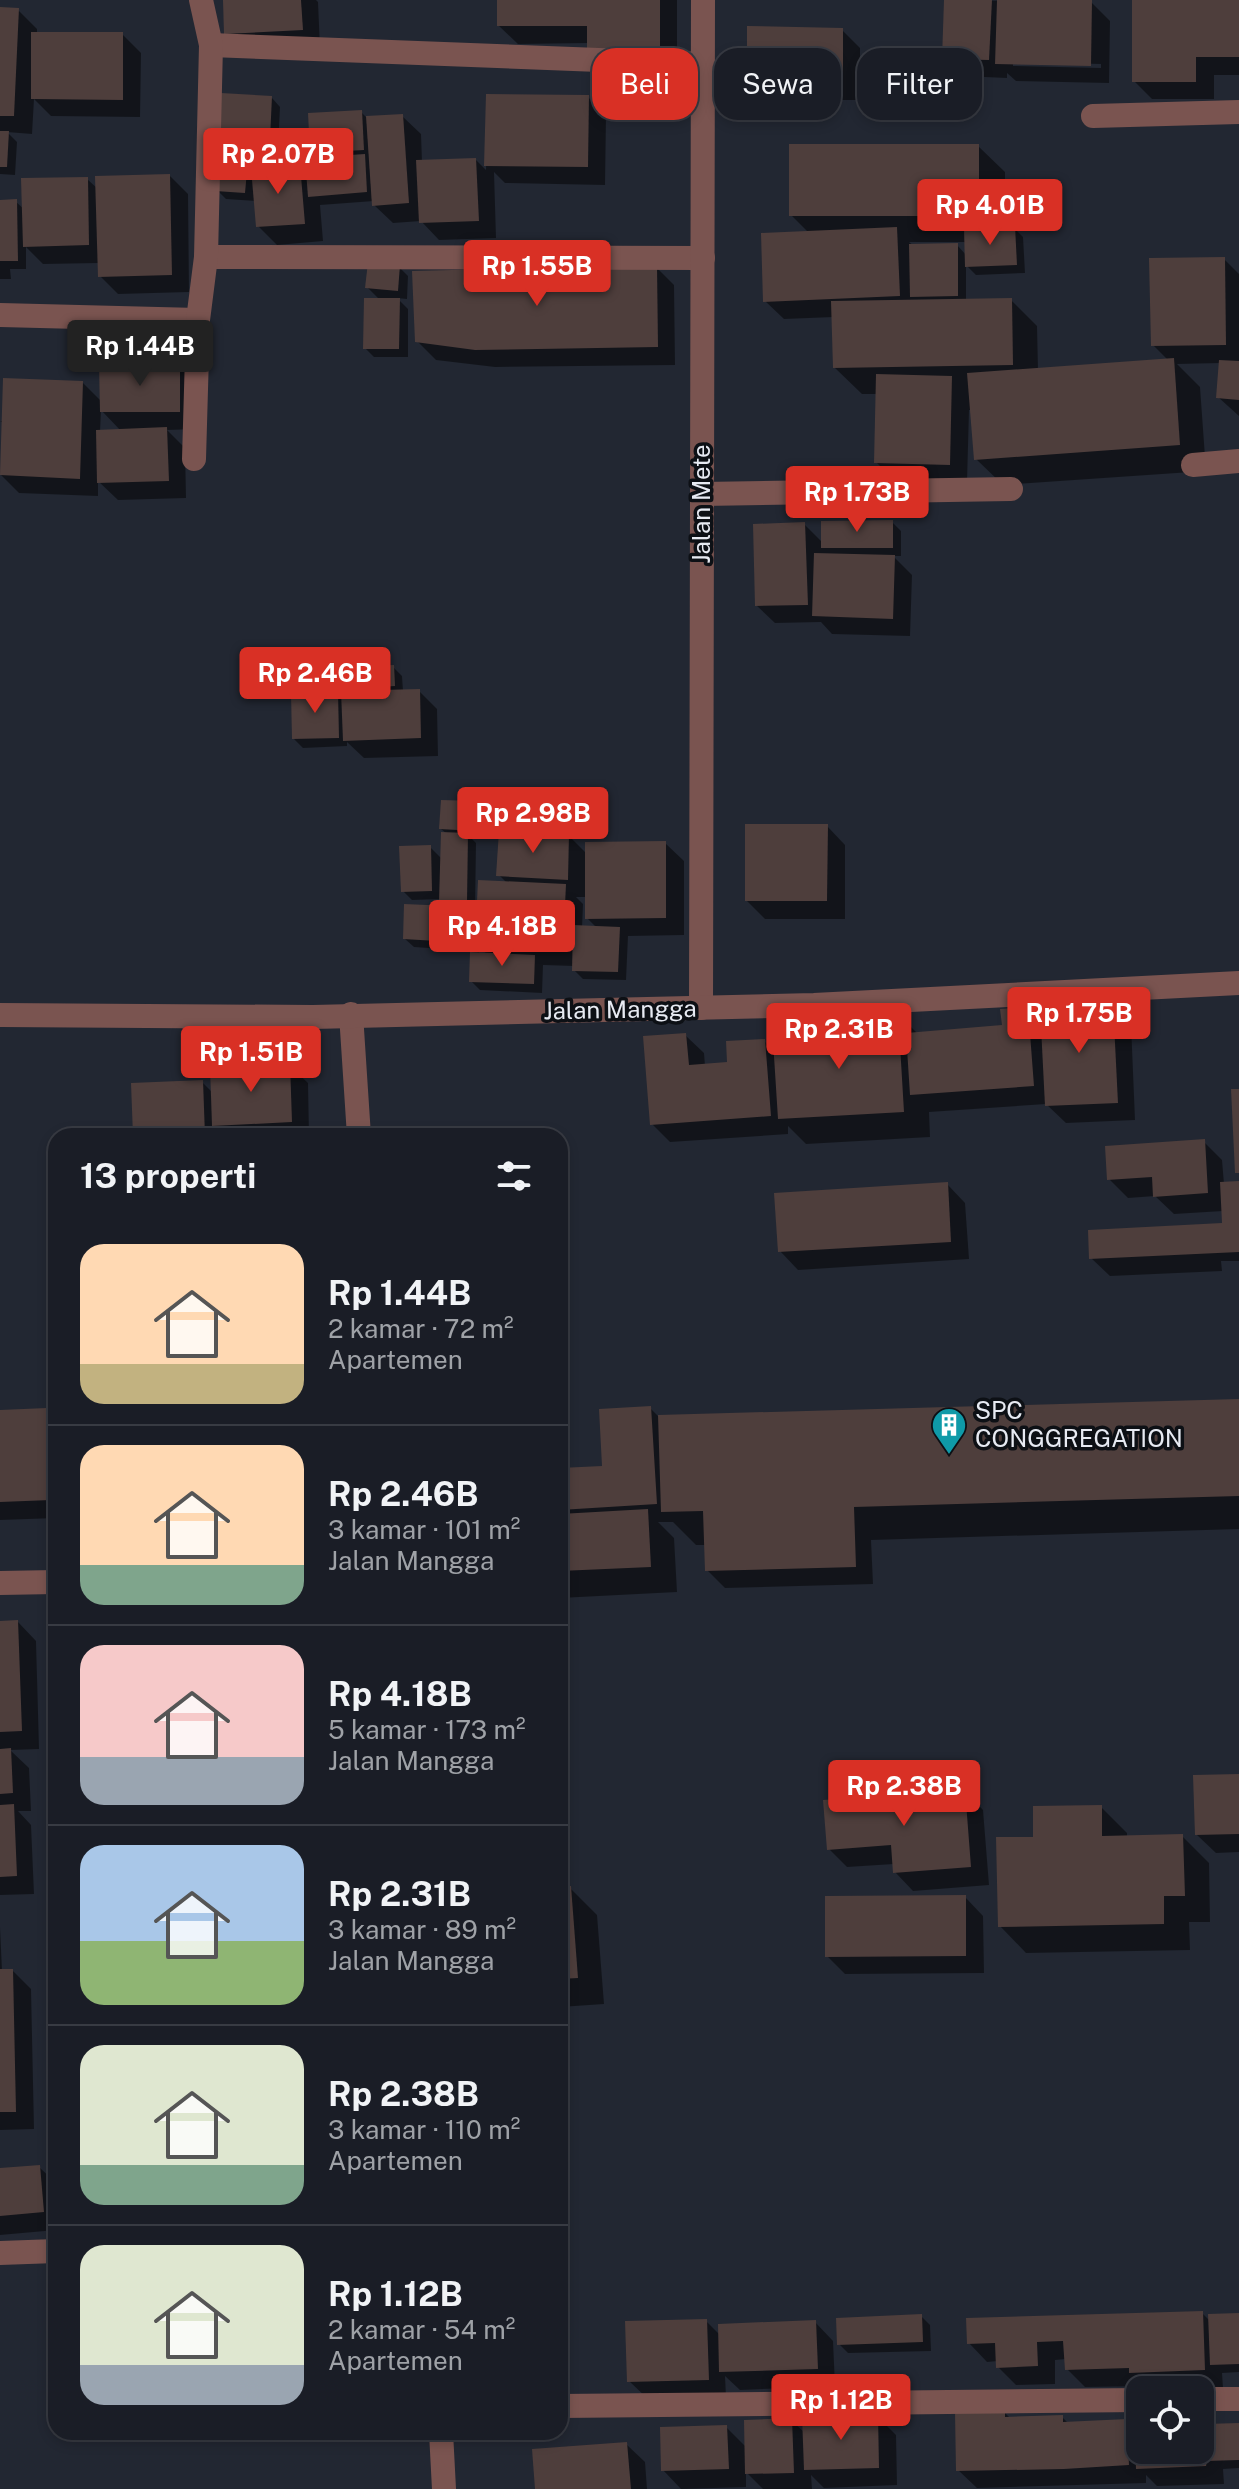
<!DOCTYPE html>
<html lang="id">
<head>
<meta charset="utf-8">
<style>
  :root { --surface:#1a1d26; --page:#272a32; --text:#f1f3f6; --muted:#9fa2a7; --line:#383b43; --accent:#d93025 }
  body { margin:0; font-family:"Public Sans",sans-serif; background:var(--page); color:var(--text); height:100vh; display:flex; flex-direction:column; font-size:30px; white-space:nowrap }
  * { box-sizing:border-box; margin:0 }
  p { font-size:26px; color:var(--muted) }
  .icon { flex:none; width:44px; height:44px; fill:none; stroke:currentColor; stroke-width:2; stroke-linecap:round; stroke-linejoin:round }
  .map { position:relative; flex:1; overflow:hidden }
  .details { position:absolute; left:48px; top:1128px; width:520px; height:1312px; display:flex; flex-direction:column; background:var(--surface); border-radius:24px; box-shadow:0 4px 12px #0003,0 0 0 2px var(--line) }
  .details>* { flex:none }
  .hud { position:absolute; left:592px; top:48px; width:526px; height:72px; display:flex; gap:16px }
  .controls { position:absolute; left:1126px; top:2376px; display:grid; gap:16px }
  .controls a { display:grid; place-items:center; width:88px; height:88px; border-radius:16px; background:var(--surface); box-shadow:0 4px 12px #0003,0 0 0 2px var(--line); font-size:40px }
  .price { position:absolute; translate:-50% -68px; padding:0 18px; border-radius:8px; background:var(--accent); color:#fff; font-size:26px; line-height:52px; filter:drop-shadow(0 2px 4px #0008) }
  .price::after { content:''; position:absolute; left:50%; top:48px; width:24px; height:18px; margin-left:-12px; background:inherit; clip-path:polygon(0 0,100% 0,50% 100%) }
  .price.selected { background:#222; color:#fff }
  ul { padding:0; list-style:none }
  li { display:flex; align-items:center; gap:24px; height:200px; padding:0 32px }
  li+li { border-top:2px solid var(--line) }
  li span { display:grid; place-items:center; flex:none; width:224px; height:160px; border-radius:24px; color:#555 }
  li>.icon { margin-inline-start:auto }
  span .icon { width:96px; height:96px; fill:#fffc; stroke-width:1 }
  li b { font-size:34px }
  h2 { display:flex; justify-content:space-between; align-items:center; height:96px; padding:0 32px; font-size:34px }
  .tag { padding:0 28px; border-radius:24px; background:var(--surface); box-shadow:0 4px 12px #0003,0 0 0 2px var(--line); font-size:28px; line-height:72px }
  .tag.selected { background:var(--accent); color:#fff }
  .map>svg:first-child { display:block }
  .shadow { fill:#0007; fill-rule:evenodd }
  .building { fill:#4e3e3c }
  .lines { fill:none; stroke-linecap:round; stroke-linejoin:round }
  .minor { stroke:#7a5450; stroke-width:24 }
  .labels { text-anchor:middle; stroke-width:7; stroke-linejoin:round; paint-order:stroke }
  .street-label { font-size:24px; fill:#e7eaf2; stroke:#0d1015 }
  .poi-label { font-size:24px; fill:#e7eaf2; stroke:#0d1015; text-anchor:start }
</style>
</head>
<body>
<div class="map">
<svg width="1239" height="2489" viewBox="0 0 1239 2489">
  <rect width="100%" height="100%" fill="#222732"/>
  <g class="shadow">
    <polygon points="225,0 316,0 318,2 320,48 226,33"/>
    <polygon points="499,0 677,0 677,68 589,43 518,44 499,26"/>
    <path d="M 946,0 L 1091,2 L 1110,21 L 1109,83 L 1016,81 L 1007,73 L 1007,78 L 962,76 L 944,58 ZM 1013,62 L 1101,64 L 1101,68 L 1013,66 Z"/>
    <polygon points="1134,0 1239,0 1239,75 1214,75 1214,99 1152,99 1134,81"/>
    <polygon points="0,9 18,10 37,29 37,34 122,34 141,53 140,117 51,116 34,99 32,134 7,132 17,142 15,175 0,174"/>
    <polygon points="842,30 860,48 860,100 768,100 749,81"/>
    <polygon points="488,96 588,97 606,116 605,185 505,183 494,172 496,238 439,240 421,221 393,223 374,205 374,201 320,205 323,241 277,245 258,226 256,201 226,199 217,190 248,151 257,160 256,170 299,166 308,175 319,159 312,152 361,112 367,118 402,116 421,134 422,162 476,160 486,170"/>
    <polygon points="272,98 280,107 278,147 230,145 222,136"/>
    <path d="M 978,146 L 1005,172 L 1005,207 L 967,207 L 967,230 L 1014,228 L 1023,237 L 1025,273 L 976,275 L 966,265 L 966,301 L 1011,300 L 1037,326 L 1038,370 L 1168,360 L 1153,345 L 1224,259 L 1239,274 L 1239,416 L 1218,397 L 1221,363 L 1177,364 L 1200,387 L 1206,471 L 1003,485 L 976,459 L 972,410 L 969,410 L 967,482 L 894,480 L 876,462 L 878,394 L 862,394 L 835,368 L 834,317 L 784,319 L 765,301 L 809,233 L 791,215 ZM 909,242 L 967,242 L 967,256 L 957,245 L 914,246 Z"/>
    <polygon points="170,176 188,194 189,292 118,294 100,276 99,263 43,264 26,247 26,269 10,269 11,279 0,279 0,202 16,202 24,209 87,179 98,189"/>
    <polygon points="399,267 408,276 407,299 397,298 408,309 408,357 374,357 365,348 380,300 367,287"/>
    <polygon points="656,267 674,285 675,365 495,367 436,360 417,341"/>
    <path d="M 179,365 L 197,384 L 197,429 L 167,430 L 185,448 L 186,498 L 118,500 L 98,481 L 98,496 L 19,493 L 1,475 L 3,422 L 0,422 L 83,383 L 102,402 ZM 101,410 L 121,431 L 100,432 Z"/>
    <polygon points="892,522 901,531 901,556 893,556 912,575 910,636 832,634 821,622 775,623 756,605 804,524 822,542"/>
    <polygon points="323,662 331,671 358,666 365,673 393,667 402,676 403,691 419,691 437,709 438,756 364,758 347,742 347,746 303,748 294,739 305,694 300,689"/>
    <path d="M 475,803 L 484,812 L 484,839 L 471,838 L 476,843 L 475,911 L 479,915 L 507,883 L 499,875 L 569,836 L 587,854 L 665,843 L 684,861 L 684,935 L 628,936 L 626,980 L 583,979 L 574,970 L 574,966 L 543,965 L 542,993 L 480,990 L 471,981 L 472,951 L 414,947 L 405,939 L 448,908 L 441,899 L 412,900 L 403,891 L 430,847 L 442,859 L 447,834 L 441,829 ZM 576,897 L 587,897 L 587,918 L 597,928 L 582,928 L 583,904 ZM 479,947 L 488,955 L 479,954 Z"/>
    <polygon points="827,826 845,845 845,919 765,919 747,901"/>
    <polygon points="1112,1006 1131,1024 1135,1120 1066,1123 1046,1104 929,1112 930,1137 806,1144 788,1126 788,1134 670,1142 652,1124 685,1035 704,1053 705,1066 729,1064 764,1041 775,1052 811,1025 832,1046 864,1043 897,1013 918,1034 1004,1027 1027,1009 1043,1025"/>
    <polygon points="289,1065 308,1083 309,1136 225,1136 221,1132 222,1136 135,1136 202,1082 213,1093"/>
    <polygon points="1204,1142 1222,1160 1224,1184 1239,1183 1239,1261 1221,1261 1222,1271 1110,1276 1091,1258 1224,1225 1223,1211 1174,1214 1155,1196 1128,1198 1109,1179"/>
    <polygon points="947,1184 965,1203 969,1259 798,1270 780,1251"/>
    <polygon points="1239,1401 1239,1529 871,1540 873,1584 725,1588 707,1570 706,1545 696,1545 673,1522 658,1522 674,1538 677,1592 560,1598 560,1470 604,1468 650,1408 659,1417"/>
    <polygon points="47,1410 56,1420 56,1518 0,1520 0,1412"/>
    <polygon points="18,1622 36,1641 39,1749 10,1750 29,1768 31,1811 18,1811 31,1825 34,1894 0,1895 0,1623"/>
    <polygon points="1239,1775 1239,1852 1216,1853 1197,1835"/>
    <polygon points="965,1791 983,1810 989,1885 913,1891 895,1872 894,1864 847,1867 829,1849"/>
    <polygon points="1101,1807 1127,1833 1127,1837 1182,1836 1209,1863 1210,1922 1189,1922 1190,1950 1026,1953 1000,1926"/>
    <polygon points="570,1888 597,1915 604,2004 560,2007 560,1889"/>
    <polygon points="965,1897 983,1916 984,1973 845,1974 827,1956"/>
    <polygon points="0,1927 2,1971 13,1971 31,1989 34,2129 0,2130"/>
    <polygon points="39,2167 56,2183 56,2230 0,2235 0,2170"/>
    <polygon points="1202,2313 1210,2321 1239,2315 1239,2372 1222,2373 1223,2388 1149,2390 1145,2386 1085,2387 1067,2369 1066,2359 1055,2360 1055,2384 1016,2385 998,2367 998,2361 987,2362 969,2343"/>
    <polygon points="921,2316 930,2325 931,2351 848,2353 839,2344"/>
    <polygon points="706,2321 720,2335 815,2322 833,2341 835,2386 740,2390 725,2376 726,2397 648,2399 629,2381"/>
    <polygon points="1004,2412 1011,2419 1062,2417 1068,2423 1126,2421 1137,2432 1140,2418 1140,2450 1200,2450 1200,2415 1204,2415 1214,2425 1239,2425 1239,2468 1223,2469 1224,2484 1157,2486 1146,2475 1146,2483 977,2488 958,2470"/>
    <polygon points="877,2416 896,2435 897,2485 824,2488 811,2475 812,2489 763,2489 746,2472 746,2487 681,2489 663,2470 726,2427 746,2447 791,2420 805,2433"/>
    <polygon points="626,2444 645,2462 647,2489 537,2489"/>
  </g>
  <g class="building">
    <polygon points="223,0 301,0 303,30 224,34"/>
    <polygon points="497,0 660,0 660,50 587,51 587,26 497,26"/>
    <polygon points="944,0 992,0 989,60 942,59"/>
    <polygon points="997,0 1092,0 1091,66 995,64"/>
    <polygon points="1132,0 1239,0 1239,57 1196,57 1196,82 1132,82"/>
    <polygon points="0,7 19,8 14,116 0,116"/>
    <polygon points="747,26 843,28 843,83 747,82"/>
    <polygon points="31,32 123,32 123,100 31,99"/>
    <polygon points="221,93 272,96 270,139 219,136"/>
    <polygon points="486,94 589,95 588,167 484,166"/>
    <polygon points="362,110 364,150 310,153 308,113"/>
    <polygon points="403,114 409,203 372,206 366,116"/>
    <polygon points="0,131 9,131 7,167 0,167"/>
    <polygon points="789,144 979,144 979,181 941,181 941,216 789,216"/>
    <polygon points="219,147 249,149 245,193 215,191"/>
    <polygon points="365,154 367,192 308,197 305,158"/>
    <polygon points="476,158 479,221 419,223 416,160"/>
    <polygon points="300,164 305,224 256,227 251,168"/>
    <polygon points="170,174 172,275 98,277 95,176"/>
    <polygon points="88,177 89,245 23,247 21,178"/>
    <polygon points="17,199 18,261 0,261 0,200"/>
    <polygon points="1015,226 1017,265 965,267 964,228"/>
    <polygon points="897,227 900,296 763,302 761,233"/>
    <polygon points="958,243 958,296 910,297 909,244"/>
    <polygon points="1225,257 1226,345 1151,346 1149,258"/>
    <polygon points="368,262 400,265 398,291 365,288"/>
    <polygon points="657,265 658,347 475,350 415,342 412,271"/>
    <polygon points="364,298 400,298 399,349 363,349"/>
    <polygon points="1012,298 1013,365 833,368 831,301"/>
    <polygon points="1174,358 1180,445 974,460 967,373"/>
    <polygon points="1219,360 1239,361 1239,400 1216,398"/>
    <polygon points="180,363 180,412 100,412 99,364"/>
    <polygon points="876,374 952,376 950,465 874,463"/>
    <polygon points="3,378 83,381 80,479 0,475"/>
    <polygon points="167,427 169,481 97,483 96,430"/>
    <polygon points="893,520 893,548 821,548 821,521"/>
    <polygon points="805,522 808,605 755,606 753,524"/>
    <polygon points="814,553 895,555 893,619 812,616"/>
    <polygon points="323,660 324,688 298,690 296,661"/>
    <polygon points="358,664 358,687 329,687 329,665"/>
    <polygon points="394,665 395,686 364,688 363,666"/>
    <polygon points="420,689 421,738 343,741 341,691"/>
    <polygon points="338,691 339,738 292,739 291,693"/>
    <polygon points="441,800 476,801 476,831 439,829"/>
    <polygon points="745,824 828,824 827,901 745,901"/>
    <polygon points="499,831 569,834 568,880 496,876"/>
    <polygon points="441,832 468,833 467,903 439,902"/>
    <polygon points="666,841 666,918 585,919 585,842"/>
    <polygon points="431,845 432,891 401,892 399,846"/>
    <polygon points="478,880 566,884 563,949 475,945"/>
    <polygon points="404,904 473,907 471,943 403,939"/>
    <polygon points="573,925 620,927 618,972 572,971"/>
    <polygon points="470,952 535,955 534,984 469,982"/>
    <polygon points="1113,1003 1118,1103 1045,1106 1040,1007"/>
    <polygon points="1028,1007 1034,1086 910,1095 906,1033 1002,1025 1000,1009"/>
    <polygon points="898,1011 904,1112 778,1119 772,1025 812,1023 813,1045 862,1042 860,1013"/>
    <polygon points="686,1033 689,1065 727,1062 726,1041 765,1039 771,1116 650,1125 643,1036"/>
    <polygon points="290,1063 292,1122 212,1126 210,1066"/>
    <polygon points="203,1080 205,1136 133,1136 131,1083"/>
    <polygon points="1231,1089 1239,1089 1239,1173 1235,1173"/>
    <polygon points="1205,1139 1208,1193 1153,1197 1152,1177 1107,1180 1105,1146"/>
    <polygon points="1239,1181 1239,1252 1089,1259 1088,1230 1222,1223 1220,1182"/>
    <polygon points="948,1182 951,1242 778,1252 774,1193"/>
    <polygon points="1239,1399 1239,1496 854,1507 856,1567 705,1571 703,1511 661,1512 658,1415"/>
    <polygon points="651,1406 657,1504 560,1510 560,1468 602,1466 599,1409"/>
    <polygon points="47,1408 51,1500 0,1502 0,1410"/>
    <polygon points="648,1509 651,1567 560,1571 560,1514"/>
    <polygon points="18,1620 22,1731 0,1732 0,1621"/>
    <polygon points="11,1748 13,1793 0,1794 0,1749"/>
    <polygon points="1239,1774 1239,1834 1195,1835 1193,1775"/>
    <polygon points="965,1789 971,1867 893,1873 891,1845 827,1850 823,1800"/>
    <polygon points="14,1804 17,1876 0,1877 0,1805"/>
    <polygon points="1102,1805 1102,1836 1183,1834 1185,1896 1164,1896 1164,1924 998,1927 996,1837 1033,1837 1033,1806"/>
    <polygon points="571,1886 578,1978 560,1979 560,1887"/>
    <polygon points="966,1895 966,1956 825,1957 825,1896"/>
    <polygon points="0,1969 13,1969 16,2112 0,2112"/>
    <polygon points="40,2165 44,2212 0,2216 0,2168"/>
    <polygon points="1203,2311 1205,2370 1129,2373 1129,2368 1065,2370 1063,2341 1037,2342 1038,2366 996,2368 995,2343 967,2344 966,2318"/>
    <polygon points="1239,2313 1239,2364 1210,2365 1208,2314"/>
    <polygon points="922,2314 923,2342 837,2345 836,2318"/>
    <polygon points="707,2319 709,2380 627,2382 625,2321"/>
    <polygon points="816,2320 818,2369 719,2372 718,2324"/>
    <polygon points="1005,2410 1005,2417 1063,2415 1063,2422 1127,2419 1129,2465 1064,2469 956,2471 955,2412"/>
    <polygon points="1200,2413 1205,2413 1205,2424 1239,2423 1239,2460 1207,2461 1206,2466 1136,2469 1134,2416 1140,2416 1140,2450 1200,2450"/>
    <polygon points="878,2414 879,2468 804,2470 802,2416"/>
    <polygon points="792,2418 794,2473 745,2474 744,2420"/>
    <polygon points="727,2425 729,2469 661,2471 660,2427"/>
    <polygon points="627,2442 631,2489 535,2489 532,2449"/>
  </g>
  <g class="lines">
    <g class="minor">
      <polyline points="211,45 703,64"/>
      <polyline points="1093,116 1239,112"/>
      <polyline points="206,257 703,258"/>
      <polyline points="0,315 198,320"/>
      <polyline points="194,459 198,320 206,257 211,45 201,0"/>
      <polyline points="1193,465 1239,461"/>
      <polyline points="702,494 1011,489"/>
      <polyline points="701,1008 703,0"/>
      <polyline points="351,1014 359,1136"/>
      <polyline points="0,1015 313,1017 814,1005 1239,983"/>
      <polyline points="0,1583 56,1582"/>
      <polyline points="0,2253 56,2251"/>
      <polyline points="1200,2399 1239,2399"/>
      <polyline points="560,2406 1140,2400"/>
      <polyline points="441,2432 444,2489"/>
    </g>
  </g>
  <defs>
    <g id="building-pin" transform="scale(1.8)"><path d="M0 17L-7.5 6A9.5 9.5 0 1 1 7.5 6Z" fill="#0f9aa8" stroke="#0d1015"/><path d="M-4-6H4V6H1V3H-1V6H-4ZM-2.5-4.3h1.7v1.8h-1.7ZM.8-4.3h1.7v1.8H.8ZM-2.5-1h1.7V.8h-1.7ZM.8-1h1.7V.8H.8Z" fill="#fff"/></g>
  </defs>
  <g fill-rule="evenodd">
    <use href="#building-pin" x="949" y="1425"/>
  </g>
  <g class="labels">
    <g class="street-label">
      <text transform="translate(702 504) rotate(-90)" y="8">Jalan Mete</text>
      <text transform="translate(620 1010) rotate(-1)" y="8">Jalan Mangga</text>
    </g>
    <g class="poi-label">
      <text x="975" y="1419">SPC<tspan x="975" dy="28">CONGGREGATION</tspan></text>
    </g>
  </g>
</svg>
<div class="controls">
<a><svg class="icon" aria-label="locate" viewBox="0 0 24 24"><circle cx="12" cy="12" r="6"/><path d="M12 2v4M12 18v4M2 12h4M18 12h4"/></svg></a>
</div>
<b class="price" style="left:278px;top:196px">Rp 2.07B</b>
<b class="price" style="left:990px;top:247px">Rp 4.01B</b>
<b class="price" style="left:537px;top:308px">Rp 1.55B</b>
<b class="price selected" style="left:140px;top:388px">Rp 1.44B</b>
<b class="price" style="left:857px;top:534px">Rp 1.73B</b>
<b class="price" style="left:315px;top:715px">Rp 2.46B</b>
<b class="price" style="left:533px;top:855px">Rp 2.98B</b>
<b class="price" style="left:502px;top:968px">Rp 4.18B</b>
<b class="price" style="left:1079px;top:1055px">Rp 1.75B</b>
<b class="price" style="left:839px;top:1071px">Rp 2.31B</b>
<b class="price" style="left:251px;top:1094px">Rp 1.51B</b>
<b class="price" style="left:904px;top:1828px">Rp 2.38B</b>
<b class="price" style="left:841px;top:2442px">Rp 1.12B</b>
<div class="hud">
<a class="tag selected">Beli</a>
<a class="tag">Sewa</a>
<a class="tag">Filter</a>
</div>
<section class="details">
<h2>13 properti<svg class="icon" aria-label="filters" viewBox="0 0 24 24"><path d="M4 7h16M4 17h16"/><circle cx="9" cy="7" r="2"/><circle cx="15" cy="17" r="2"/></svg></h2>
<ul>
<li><span style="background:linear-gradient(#ffd9b3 75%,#c2b280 0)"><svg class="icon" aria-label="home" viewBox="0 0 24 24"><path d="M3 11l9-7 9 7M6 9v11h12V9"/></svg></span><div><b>Rp 1.44B</b><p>2 kamar · 72 m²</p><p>Apartemen</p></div></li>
<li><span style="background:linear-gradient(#ffd9b3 75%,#7fa58c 0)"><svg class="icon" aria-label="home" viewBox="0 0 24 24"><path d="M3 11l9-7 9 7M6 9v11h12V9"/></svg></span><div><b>Rp 2.46B</b><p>3 kamar · 101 m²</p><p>Jalan Mangga</p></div></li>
<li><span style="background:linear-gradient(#f6c9c9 70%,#9aa5b1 0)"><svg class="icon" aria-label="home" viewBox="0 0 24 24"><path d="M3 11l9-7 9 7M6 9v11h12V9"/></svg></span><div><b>Rp 4.18B</b><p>5 kamar · 173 m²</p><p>Jalan Mangga</p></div></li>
<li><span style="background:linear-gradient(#a9c7e8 60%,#8fb573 0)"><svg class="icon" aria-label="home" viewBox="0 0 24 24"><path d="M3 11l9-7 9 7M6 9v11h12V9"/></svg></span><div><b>Rp 2.31B</b><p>3 kamar · 89 m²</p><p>Jalan Mangga</p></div></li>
<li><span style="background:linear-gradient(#dfe7d0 75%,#7fa58c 0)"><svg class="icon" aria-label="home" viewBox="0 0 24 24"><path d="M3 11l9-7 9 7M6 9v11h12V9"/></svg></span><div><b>Rp 2.38B</b><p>3 kamar · 110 m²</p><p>Apartemen</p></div></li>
<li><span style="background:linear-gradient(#dfe7d0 75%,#9aa5b1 0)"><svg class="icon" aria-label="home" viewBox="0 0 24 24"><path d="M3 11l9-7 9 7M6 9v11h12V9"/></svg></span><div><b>Rp 1.12B</b><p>2 kamar · 54 m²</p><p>Apartemen</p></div></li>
</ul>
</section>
</div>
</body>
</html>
